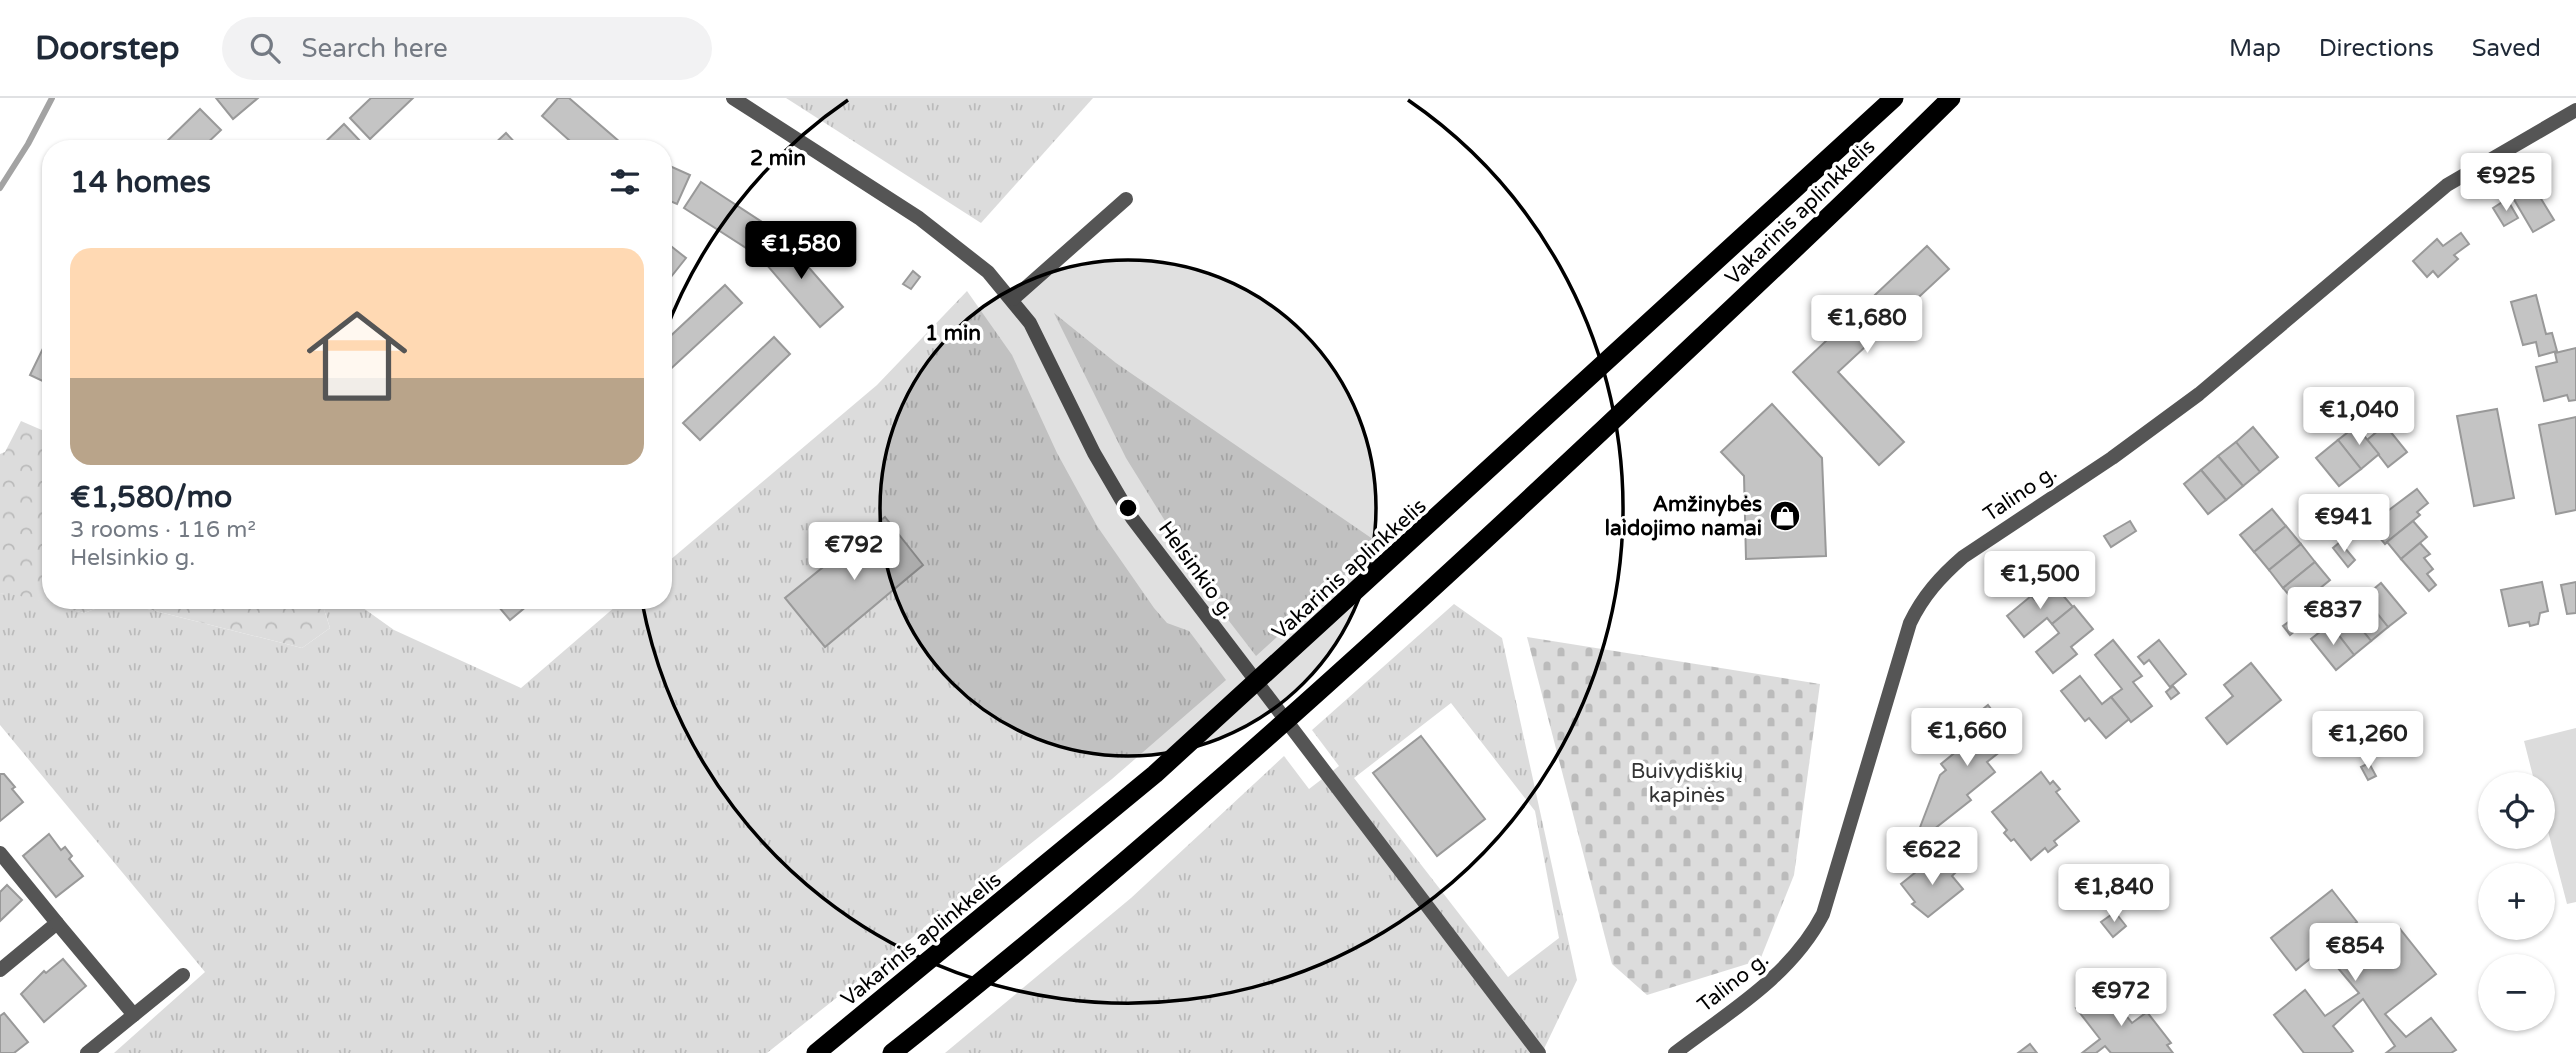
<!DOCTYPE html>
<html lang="en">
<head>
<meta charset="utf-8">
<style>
  :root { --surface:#fff; --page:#f2f2f3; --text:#1f2937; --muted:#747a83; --line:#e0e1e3; --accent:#000 }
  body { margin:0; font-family:"Varela Round",sans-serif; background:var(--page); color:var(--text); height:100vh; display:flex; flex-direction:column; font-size:26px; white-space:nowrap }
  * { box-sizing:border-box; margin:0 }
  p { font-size:23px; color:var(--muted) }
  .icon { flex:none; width:38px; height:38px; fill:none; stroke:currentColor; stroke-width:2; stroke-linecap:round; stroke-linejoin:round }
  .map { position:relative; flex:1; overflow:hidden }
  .panel { position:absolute; left:42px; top:42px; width:630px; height:469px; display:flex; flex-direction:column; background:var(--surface); border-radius:28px; box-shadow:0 2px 5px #0004 }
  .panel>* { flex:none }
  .controls { position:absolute; left:2478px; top:674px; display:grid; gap:14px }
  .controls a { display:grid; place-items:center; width:77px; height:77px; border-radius:50%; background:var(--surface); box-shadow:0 2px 5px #0004; font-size:35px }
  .price { position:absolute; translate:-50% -60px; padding:0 16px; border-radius:7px; background:#fff; color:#222; font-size:23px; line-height:46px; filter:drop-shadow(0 2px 4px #0008) }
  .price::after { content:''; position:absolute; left:50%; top:42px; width:21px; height:16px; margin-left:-10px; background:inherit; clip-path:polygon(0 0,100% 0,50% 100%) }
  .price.selected { background:var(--accent); color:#fff }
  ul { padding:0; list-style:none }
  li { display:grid; align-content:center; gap:14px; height:371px; padding:0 28px }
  li span { display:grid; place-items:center; height:217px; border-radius:21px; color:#555 }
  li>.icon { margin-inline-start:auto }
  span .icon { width:126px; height:126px; fill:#fffc; stroke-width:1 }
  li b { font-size:30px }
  h2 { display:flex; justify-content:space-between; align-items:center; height:84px; padding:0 28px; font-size:30px }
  header { display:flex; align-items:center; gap:42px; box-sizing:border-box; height:98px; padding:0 35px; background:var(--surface); border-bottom:2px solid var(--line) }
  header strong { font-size:33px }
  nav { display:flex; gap:38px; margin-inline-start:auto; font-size:24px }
  .search { width:490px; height:63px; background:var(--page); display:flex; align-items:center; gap:18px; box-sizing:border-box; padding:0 24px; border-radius:38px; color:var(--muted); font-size:26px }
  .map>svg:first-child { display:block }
  .grass { fill:url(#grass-tufts); fill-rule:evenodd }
  .forest { fill:url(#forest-crowns) }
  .cemetery { fill:url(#cemetery-stones) }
  .pitch { fill:#dcdcdc }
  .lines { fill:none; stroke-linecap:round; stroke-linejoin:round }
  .stream { stroke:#a3a3a3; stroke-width:6 }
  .building { fill:#c4c4c4; stroke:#999; stroke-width:2 }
  .minor { stroke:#555; stroke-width:14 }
  .trunk { stroke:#000; stroke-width:19 }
  .ring { fill:none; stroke:#000; stroke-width:3.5 }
  .labels { text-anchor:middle; stroke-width:7; stroke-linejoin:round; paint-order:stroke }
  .street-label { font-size:21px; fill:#000; stroke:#fff }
  .poi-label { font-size:21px; font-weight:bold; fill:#000; stroke:#fff; text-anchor:end }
  .park-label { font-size:21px; fill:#333; stroke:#fff }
  .centre { fill:#000; stroke:#fff; stroke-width:3.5 }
  .ring-label { font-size:21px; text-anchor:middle; font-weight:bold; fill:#000; stroke:#fff; stroke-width:7; stroke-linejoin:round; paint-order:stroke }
</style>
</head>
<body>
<header>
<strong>Doorstep</strong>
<div class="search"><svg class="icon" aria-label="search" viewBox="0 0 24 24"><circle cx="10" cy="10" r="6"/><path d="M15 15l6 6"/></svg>Search here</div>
<nav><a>Map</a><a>Directions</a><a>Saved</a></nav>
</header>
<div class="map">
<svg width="2576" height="955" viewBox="0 0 2576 955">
  <defs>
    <pattern id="grass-tufts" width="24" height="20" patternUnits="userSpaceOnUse" patternTransform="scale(1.75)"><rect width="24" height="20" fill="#dcdcdc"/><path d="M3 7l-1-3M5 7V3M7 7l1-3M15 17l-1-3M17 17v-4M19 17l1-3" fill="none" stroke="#bbb"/></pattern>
    <pattern id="forest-crowns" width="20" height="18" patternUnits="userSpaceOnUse" patternTransform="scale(1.75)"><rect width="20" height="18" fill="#dcdcdc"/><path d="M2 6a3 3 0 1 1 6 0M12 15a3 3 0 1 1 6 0" fill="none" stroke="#bbb"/></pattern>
    <pattern id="cemetery-stones" width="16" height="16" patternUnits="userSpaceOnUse" patternTransform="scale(1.75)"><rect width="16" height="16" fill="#dcdcdc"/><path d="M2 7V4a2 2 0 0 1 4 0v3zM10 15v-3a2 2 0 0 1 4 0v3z" fill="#bbb"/></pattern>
  </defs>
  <rect width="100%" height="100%" fill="#fff"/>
  <g class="grass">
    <polygon points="786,0 1093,0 981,125"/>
    <polygon points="967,193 1012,257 1057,355 1097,428 1154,510 1167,525 1189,533 1226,582 1112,681 767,955 114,955 205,874 0,627 0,496 9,494 84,515 116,503 302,550 330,530 321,502 352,502 394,532 521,590 623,502 663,502 663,468 877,287"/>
    <polygon points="1054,215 1116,265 1380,446 1256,558 1219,510 1126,360"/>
    <path d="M 1454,506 L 1502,540 L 1577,882 L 1542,955 L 945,955 L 1131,800 L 1284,658 L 1309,691 L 1339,668 L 1312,632 ZM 1451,605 L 1535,713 L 1559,840 L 1508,879 L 1354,680 Z"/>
  </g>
  <polygon class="forest" points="21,323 51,336 51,502 321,502 330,530 302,550 116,503 84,515 9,495 0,496 0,356 5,354"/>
  <polygon class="cemetery" points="1527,539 1820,586 1794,777 1760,862 1647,897 1612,866"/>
  <polygon class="pitch" points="2576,630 2576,804 2567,806 2543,714 2543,686 2535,686 2524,643"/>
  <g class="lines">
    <polyline class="stream" points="0,90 28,46 52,0"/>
  </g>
  <g class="building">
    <polygon points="216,0 258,0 233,21"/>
    <polygon points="371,0 413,0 370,41 350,20"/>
    <polygon points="558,0 569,0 621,45 617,51 579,51 542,18"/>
    <polygon points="200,11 221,32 201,51 159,51"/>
    <polygon points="344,26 363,46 359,51 318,51"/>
    <polygon points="506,35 521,51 489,51"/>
    <polygon points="663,65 690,77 677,106 663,100"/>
    <polygon points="701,84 779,135 760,159 684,110"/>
    <polygon points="2532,86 2554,122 2533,134 2512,98"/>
    <polygon points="2507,101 2518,120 2504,128 2493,110"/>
    <polygon points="779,135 843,209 820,229 760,159"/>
    <polygon points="2461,135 2469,146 2454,157 2458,161 2438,179 2433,173 2427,179 2413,163 2437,141 2443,148"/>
    <polygon points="667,145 686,160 663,189 663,150"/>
    <polygon points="1927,148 1949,171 1838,274 1904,344 1879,367 1793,274"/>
    <polygon points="913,173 920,179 911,191 903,186"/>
    <polygon points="725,187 742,205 663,278 663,245"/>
    <polygon points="2536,197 2546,236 2552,235 2557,253 2539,258 2536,244 2523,247 2511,204"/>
    <polygon points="51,234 51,287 30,277"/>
    <polygon points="774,239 790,256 700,342 683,325"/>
    <polygon points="2576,250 2576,302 2569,303 2567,297 2544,303 2536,269 2557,264 2555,255"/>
    <polygon points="1772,306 1822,360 1826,458 1746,461 1744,378 1721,354"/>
    <polygon points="2497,311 2514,400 2474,408 2457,318"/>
    <polygon points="2576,319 2576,412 2556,416 2539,327"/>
    <polygon points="2385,327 2407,354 2388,369 2367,342"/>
    <polygon points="2356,328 2379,356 2361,371 2338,342"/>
    <polygon points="2253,329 2278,359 2260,374 2236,344"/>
    <polygon points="2338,342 2361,371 2339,388 2316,360"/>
    <polygon points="2236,344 2260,374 2243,388 2218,358"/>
    <polygon points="2218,358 2243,388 2226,402 2201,372"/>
    <polygon points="2201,372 2226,402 2208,416 2184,386"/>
    <polygon points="2417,391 2428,405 2417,414 2420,417 2385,446 2369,427"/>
    <polygon points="2272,411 2286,428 2254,454 2240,437"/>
    <polygon points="885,419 923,467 825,549 785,500"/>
    <polygon points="2130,423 2136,433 2111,449 2104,438"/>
    <polygon points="2413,423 2427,439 2401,461 2387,444"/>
    <polygon points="2286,428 2301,446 2269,472 2254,454"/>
    <polygon points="2340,444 2355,462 2348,469 2333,450"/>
    <polygon points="2420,445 2430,456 2424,460 2433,471 2427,476 2436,487 2429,493 2401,461"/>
    <polygon points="2301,446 2315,464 2283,490 2269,472"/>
    <polygon points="2315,464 2330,482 2298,508 2283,490"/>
    <polygon points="2542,484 2548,513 2540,515 2538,526 2530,528 2529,524 2509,528 2501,492"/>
    <polygon points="2576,484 2576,515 2567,516 2561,487"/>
    <polygon points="2381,485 2406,515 2388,529 2364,499"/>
    <polygon points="2054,487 2073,509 2052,526 2047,520 2024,539 2007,518 2031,498 2035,502"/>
    <polygon points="2364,499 2388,529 2371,543 2347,513"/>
    <polygon points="493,502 524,502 528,507 510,522"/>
    <polygon points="2074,508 2093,531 2071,549 2077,556 2053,575 2036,554 2059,535 2052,526"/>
    <polygon points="2347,513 2371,543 2354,557 2330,526"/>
    <polygon points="2295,519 2302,527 2290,537 2283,528"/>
    <polygon points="2330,526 2354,557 2336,572 2311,541"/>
    <polygon points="2113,542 2142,578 2133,584 2152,608 2131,624 2111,599 2122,591 2095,557"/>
    <polygon points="2159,542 2186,576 2170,589 2149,562 2144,566 2138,559"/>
    <polygon points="2251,565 2281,602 2227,646 2206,620 2233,598 2224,587"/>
    <polygon points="2080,578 2102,606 2111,599 2129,621 2106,640 2089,620 2085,623 2061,593"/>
    <polygon points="2173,588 2179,595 2171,601 2166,594"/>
    <polygon points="1988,607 2015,642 1987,664 1995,674 1967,697 1971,702 1924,739 1919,732 1940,677 1946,672 1941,666 1969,643 1959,630"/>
    <polygon points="1421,638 1485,721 1437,758 1373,675"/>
    <polygon points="2369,665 2376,678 2368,682 2361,669"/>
    <polygon points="2041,674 2050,686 2053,683 2060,691 2056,694 2079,723 2054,743 2057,747 2048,754 2045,750 2031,762 2014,741 2011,743 2004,735 2007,732 1992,714"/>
    <polygon points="0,676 4,676 15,689 12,691 23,704 0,723"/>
    <polygon points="49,736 61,752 65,749 72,758 69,761 83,778 56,799 23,758"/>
    <polygon points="1936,758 1955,775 1952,778 1963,791 1928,819 1912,806 1915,804 1901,786"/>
    <polygon points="7,787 22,802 0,823 0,794"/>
    <polygon points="2332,792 2357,824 2331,844 2349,871 2400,831 2436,876 2385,916 2406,939 2431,920 2456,952 2451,955 2386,955 2395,948 2363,901 2333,928 2353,953 2350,955 2304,955 2274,917 2305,892 2325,918 2359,895 2322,851 2296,872 2271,840"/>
    <polygon points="2115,814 2126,828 2113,839 2101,824"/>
    <polygon points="63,861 86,888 44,924 21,896 44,873 46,875"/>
    <polygon points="2103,889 2132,925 2147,914 2171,945 2167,947 2173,955 2111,955 2105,948 2096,955 2082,955 2100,941 2076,910"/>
    <polygon points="4,915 28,944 14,955 0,955 0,918"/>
    <polygon points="2030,946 2037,955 2018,955"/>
  </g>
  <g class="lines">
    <g class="minor">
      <polyline points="733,0 919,120 988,174 1030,225 1094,355 1132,420 1539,955"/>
      <polyline points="1013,201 1126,101"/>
      <polyline points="0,755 57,825 0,872"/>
      <polyline points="57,825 134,917"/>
      <polyline points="87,955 183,877"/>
      <path d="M 1675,955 C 1729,914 1791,878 1823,816 L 1910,525 C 1923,498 1940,479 1963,459 L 2112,360 L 2199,296 L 2447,87 L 2576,12"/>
    </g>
    <g class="trunk">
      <polyline points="816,955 1155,676 1894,0"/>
      <path d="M 892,955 C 1147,753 1387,535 1624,312 C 1734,208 1844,106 1951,0"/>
    </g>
  </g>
  <circle cx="1128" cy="410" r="248" fill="#000" fill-opacity=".12"/>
  <g class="ring">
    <circle cx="1128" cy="410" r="248"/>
    <path d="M664 237A495 495 0 0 1 848 2M1408 2A495 495 0 1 1 642 504"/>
  </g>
  <defs>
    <g id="shop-disc" transform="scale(1.575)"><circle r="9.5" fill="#000" stroke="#fff"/><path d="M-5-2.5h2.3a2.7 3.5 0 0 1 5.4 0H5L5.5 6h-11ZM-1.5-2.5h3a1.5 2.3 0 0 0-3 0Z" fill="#fff"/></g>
  </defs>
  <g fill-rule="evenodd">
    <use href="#shop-disc" x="1785" y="418"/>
  </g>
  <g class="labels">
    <g class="street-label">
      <text transform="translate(1800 114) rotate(-44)" y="7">Vakarinis aplinkkelis</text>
      <text transform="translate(2020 395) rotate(-34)" y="7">Talino g.</text>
      <text transform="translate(1349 471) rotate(-42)" y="7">Vakarinis aplinkkelis</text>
      <text transform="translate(1197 472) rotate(54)" y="7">Helsinkio g.</text>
      <text transform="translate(921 841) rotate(-39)" y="7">Vakarinis aplinkkelis</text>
      <text transform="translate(1733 884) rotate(-38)" y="7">Talino g.</text>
    </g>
    <g class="poi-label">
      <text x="1762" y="413">Amžinybės<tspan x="1762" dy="24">laidojimo namai</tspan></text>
    </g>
    <g class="park-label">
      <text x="1687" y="680">Buivydiškių<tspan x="1687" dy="24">kapinės</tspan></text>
    </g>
  </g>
  <circle cx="1128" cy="410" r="10" class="centre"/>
  <g class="ring-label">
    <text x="778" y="67">2 min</text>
    <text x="953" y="242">1 min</text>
  </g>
</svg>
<div class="controls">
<a><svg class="icon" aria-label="locate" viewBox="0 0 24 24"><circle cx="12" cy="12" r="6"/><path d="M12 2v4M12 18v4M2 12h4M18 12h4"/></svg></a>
<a>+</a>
<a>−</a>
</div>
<b class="price" style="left:2506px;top:115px">€925</b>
<b class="price selected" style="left:801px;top:183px">€1,580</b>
<b class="price" style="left:1867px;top:257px">€1,680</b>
<b class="price" style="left:2359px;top:349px">€1,040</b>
<b class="price" style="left:2344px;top:456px">€941</b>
<b class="price" style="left:854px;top:484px">€792</b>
<b class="price" style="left:2040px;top:513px">€1,500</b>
<b class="price" style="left:2333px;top:549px">€837</b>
<b class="price" style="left:1967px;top:670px">€1,660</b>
<b class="price" style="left:2368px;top:673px">€1,260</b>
<b class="price" style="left:1932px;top:789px">€622</b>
<b class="price" style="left:2114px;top:826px">€1,840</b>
<b class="price" style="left:2355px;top:885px">€854</b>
<b class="price" style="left:2121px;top:930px">€972</b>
<section class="panel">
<h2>14 homes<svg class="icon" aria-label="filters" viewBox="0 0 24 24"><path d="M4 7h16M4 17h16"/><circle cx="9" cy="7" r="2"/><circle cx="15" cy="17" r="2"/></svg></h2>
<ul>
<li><span style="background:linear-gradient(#ffd9b3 60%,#b9a48a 0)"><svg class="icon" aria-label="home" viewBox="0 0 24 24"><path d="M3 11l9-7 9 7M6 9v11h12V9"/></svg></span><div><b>€1,580/mo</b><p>3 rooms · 116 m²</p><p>Helsinkio g.</p></div></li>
</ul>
</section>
</div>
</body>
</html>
